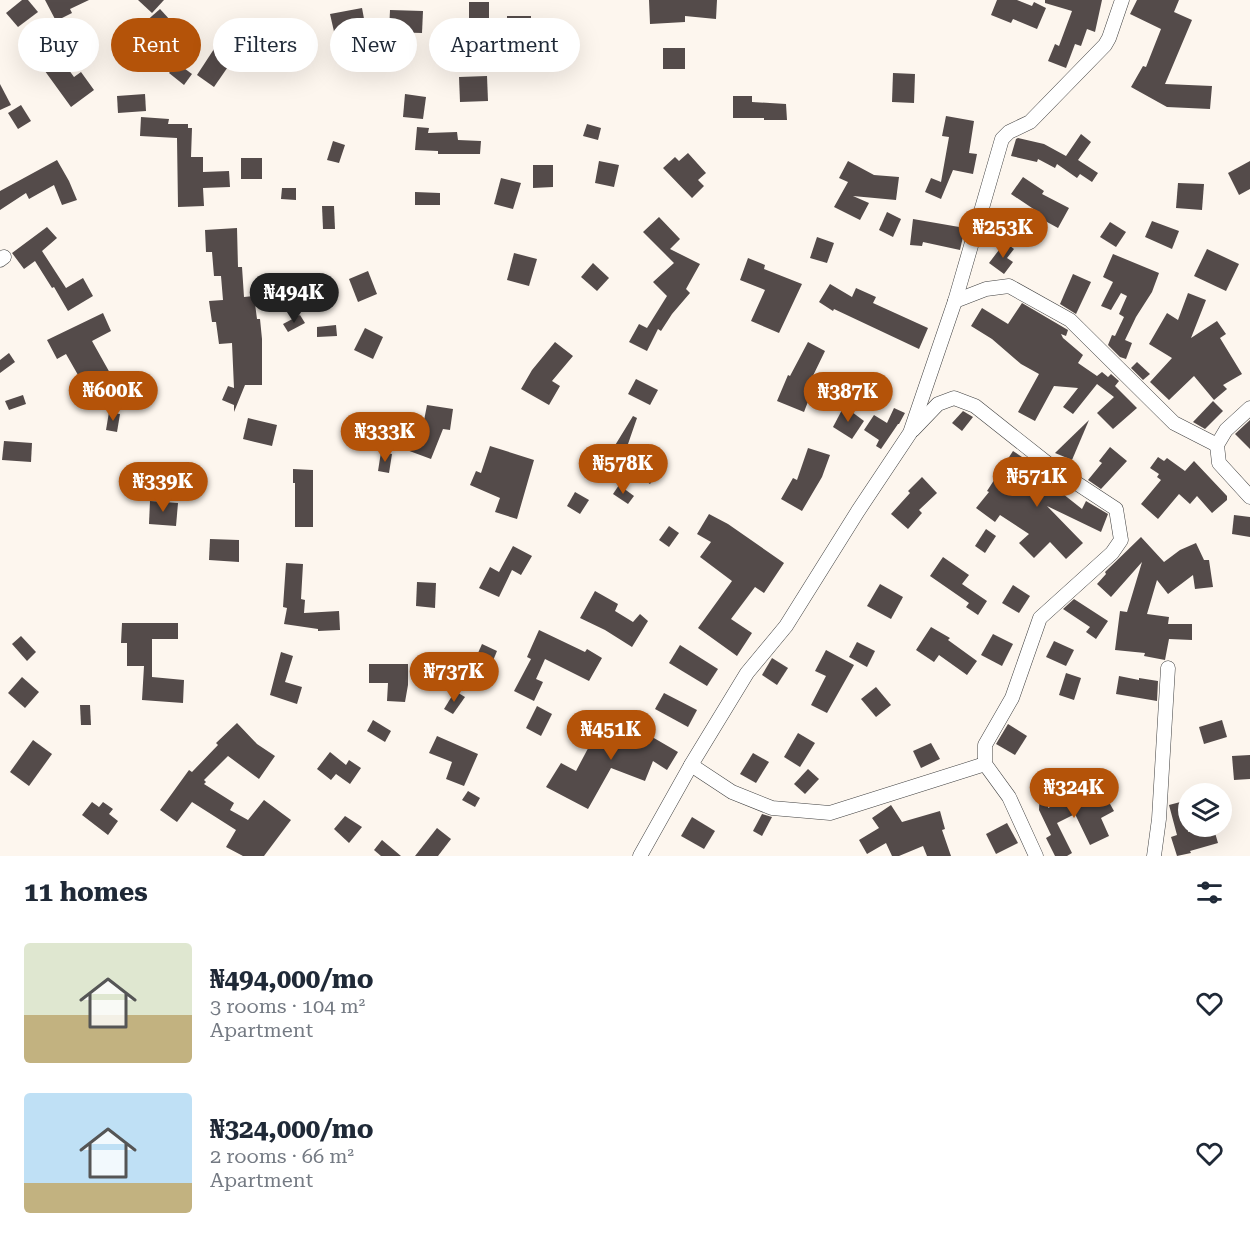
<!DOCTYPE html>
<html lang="en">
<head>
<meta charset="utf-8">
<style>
  :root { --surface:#fff; --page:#f6f6f7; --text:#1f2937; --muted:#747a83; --accent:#b45309 }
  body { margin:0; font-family:"Roboto Serif",serif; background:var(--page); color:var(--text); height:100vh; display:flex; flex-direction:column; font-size:22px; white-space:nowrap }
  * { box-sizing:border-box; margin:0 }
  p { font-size:20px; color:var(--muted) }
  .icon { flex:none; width:33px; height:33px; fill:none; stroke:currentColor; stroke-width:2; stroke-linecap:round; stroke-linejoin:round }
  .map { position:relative; height:856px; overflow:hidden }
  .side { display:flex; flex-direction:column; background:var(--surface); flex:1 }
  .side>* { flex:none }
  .banner { position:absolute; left:18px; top:18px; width:600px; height:54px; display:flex; gap:12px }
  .controls { position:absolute; left:1178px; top:783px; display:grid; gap:12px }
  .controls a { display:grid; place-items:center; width:54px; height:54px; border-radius:50%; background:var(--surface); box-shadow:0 6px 24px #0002; font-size:30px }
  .price { position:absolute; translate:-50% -51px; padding:0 14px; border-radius:21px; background:var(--accent); color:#fff; font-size:20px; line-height:39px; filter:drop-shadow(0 2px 3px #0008) }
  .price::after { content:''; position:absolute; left:50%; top:36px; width:18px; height:14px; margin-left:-9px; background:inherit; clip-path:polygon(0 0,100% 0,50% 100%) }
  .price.active { background:#222; color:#fff }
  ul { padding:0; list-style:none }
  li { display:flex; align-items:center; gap:18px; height:150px; padding:0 24px }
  li span { display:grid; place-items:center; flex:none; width:168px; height:120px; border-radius:6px; color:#555 }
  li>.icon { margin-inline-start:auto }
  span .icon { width:72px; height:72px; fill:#fffc; stroke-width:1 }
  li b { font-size:26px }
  h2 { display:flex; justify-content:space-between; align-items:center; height:72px; padding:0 24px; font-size:26px }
  .pill { padding:0 21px; border-radius:27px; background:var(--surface); box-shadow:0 6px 24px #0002; font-size:21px; line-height:54px }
  .pill.active { background:var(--accent); color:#fff }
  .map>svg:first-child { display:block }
  .building { fill:#544b4a }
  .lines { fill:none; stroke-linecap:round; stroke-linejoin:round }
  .minor-casing { stroke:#404040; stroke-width:15 }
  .minor { stroke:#fff; stroke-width:14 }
</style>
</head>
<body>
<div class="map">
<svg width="1250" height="856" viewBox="0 0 1250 856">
  <rect width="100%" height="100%" fill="#fdf6ee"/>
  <g class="building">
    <polygon points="22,0 28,0 38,12 18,27 6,13"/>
    <polygon points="45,0 89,0 70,9 72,13 56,21"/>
    <polygon points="138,0 164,0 152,13"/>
    <polygon points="649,0 717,0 716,19 685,16 685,22 650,24"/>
    <polygon points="997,0 1017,0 1032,6 1034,2 1046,8 1037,29 1013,19 1011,23 991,15"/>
    <polygon points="1045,0 1102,0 1095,32 1087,29 1081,46 1075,44 1066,68 1048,61 1055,44 1059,46 1072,11 1045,3"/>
    <polygon points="1137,0 1179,0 1174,12 1192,20 1165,84 1212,86 1210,109 1167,107 1131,87 1143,66 1146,67 1161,29 1130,14"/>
    <rect x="469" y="2" width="20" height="22"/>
    <polygon points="362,8 366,29 335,36 330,14"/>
    <polygon points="160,9 171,21 155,35 144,23"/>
    <polygon points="390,10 423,11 422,33 389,32"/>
    <rect x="507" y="16" width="24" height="21"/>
    <rect x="663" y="48" width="22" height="21"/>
    <polygon points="214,49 232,61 214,87 197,75"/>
    <polygon points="58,55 74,77 81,72 94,90 71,107 42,67"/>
    <polygon points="177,63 192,74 184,85 169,73"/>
    <polygon points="893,73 915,74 914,103 892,102"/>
    <polygon points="487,76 488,101 460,102 459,77"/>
    <polygon points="0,84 11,105 0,110"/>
    <polygon points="145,94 146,111 118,113 117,96"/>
    <polygon points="405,94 426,97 423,119 403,117"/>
    <polygon points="733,96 752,96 752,102 786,104 787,120 764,120 764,118 733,118"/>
    <polygon points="21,105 31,121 18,129 8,113"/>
    <polygon points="946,116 974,121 969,153 977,154 973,174 953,170 941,199 925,192 931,178 941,182 949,137 942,136"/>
    <polygon points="141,117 169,119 168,124 188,124 188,128 192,128 191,157 203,157 203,172 229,171 230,187 203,188 204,206 178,207 177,138 140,136"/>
    <polygon points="587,124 601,128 598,140 583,136"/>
    <polygon points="417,127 429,128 428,133 457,132 458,140 481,141 480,154 438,154 438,151 415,150"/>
    <polygon points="1081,134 1091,142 1078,160 1098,173 1092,182 1080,174 1077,178 1057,164 1055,168 1038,159 1037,162 1011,156 1016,139 1018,138 1044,144 1066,156"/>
    <polygon points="333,141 345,145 339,163 327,160"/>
    <polygon points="688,153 706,173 698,180 704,186 692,198 663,168 675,157 679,161"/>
    <rect x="241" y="158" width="21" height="21"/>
    <polygon points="57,160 69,181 77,200 62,205 54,185 29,199 26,193 0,210 0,191"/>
    <polygon points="599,161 619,165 614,187 595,183"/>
    <polygon points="848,161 874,175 899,177 896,200 853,196 869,203 860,220 834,207 848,182 839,178"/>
    <polygon points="1250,161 1250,189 1239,195 1228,173"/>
    <polygon points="533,165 553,165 553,187 533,188"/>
    <polygon points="1023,177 1044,191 1042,194 1069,208 1058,228 1036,216 1038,212 1011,194"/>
    <polygon points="501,178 521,183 513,209 494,204"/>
    <polygon points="1178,183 1204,184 1202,210 1176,208"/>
    <polygon points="282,188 296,188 296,200 281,199"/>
    <polygon points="415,192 440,193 440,205 415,205"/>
    <polygon points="322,206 334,206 335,229 323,229"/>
    <polygon points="887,212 901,219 893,237 879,230"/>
    <polygon points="659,217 680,239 670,249 700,264 686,289 690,293 672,314 661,331 658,329 647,351 629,342 639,324 647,328 667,296 653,282 674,263 643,232"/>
    <polygon points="913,219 965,228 960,250 923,242 922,246 910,245"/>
    <polygon points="1152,221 1179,231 1172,249 1145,237"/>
    <polygon points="1110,222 1126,232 1116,247 1100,237"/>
    <polygon points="47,227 57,238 42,251 66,288 83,278 93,296 68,311 54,287 52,288 35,261 24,269 12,253"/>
    <polygon points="237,228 238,267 242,267 244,297 254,296 257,319 260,319 262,339 262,385 245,385 234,412 234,405 222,400 228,386 234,388 232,343 219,344 216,322 212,322 209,301 223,300 221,276 214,276 212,252 206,252 205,230"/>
    <polygon points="817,237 834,243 827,263 810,258"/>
    <polygon points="1005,242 1014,249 1007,258 1013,262 1004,274 989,263"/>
    <polygon points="1207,249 1239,264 1226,291 1194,276"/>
    <polygon points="514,253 537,259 529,286 507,280"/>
    <polygon points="1113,254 1159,273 1152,292 1136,317 1125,340 1132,343 1126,359 1120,357 1108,345 1112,335 1115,336 1124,317 1119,314 1127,296 1121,293 1111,310 1101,306 1113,282 1103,277"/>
    <polygon points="748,258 765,265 764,269 802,284 779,333 751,321 765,290 740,280"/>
    <polygon points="593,263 609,278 597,291 581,277"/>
    <polygon points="368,271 377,294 358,302 349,279"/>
    <polygon points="1073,274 1091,282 1076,314 1060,304"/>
    <polygon points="830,284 852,297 856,288 876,297 873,303 928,328 919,349 834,309 833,311 819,302"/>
    <polygon points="1188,293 1206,300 1191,338 1217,321 1226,334 1220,338 1242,374 1223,385 1227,389 1214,400 1194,376 1169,400 1150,382 1172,358 1149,344 1167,313 1178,320"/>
    <polygon points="1022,303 1068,330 1066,336 1061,334 1063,338 1083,355 1078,363 1097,376 1102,372 1108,377 1111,374 1119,381 1115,386 1137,408 1113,429 1097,413 1114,397 1097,384 1073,414 1063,407 1078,388 1054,386 1035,421 1018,412 1039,374 1021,364 992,339 971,326 982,308 1008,324"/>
    <polygon points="103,313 111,331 92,341 115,382 121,380 124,390 106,396 98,373 82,382 66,354 57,359 47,340"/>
    <polygon points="300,315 305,323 288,332 283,324"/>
    <polygon points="336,325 337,336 317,337 317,327"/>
    <polygon points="365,328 383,337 373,359 354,350"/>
    <polygon points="555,342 573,356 552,381 560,386 549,405 521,389 532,370"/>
    <polygon points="808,342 825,351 809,384 814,386 804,412 777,401 788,375 790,376"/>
    <polygon points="9,353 15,362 0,373 0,360"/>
    <polygon points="1137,362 1150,374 1143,380 1131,368"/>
    <polygon points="636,379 658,390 650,405 628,394"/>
    <polygon points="23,395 26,404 9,410 5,401"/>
    <polygon points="1213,401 1223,411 1205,429 1193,422"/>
    <polygon points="427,405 453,409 450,430 443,429 431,459 404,449 411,432 421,436"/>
    <polygon points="844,406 864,421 852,439 833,427"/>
    <polygon points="894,408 905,413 899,424 898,424 881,449 876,446 879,440 864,430 874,415 887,423"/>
    <polygon points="963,411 973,417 962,431 952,423"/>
    <polygon points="109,412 120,414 117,432 106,430"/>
    <polygon points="633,416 637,418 628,444 633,447 620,468 606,460"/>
    <polygon points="248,418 277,425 272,446 243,439"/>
    <polygon points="1089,420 1072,460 1055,453"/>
    <polygon points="1250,420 1250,449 1235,434"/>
    <polygon points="4,441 32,443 31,462 2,460"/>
    <polygon points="490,446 534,460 517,519 495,512 500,498 470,485 476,471 481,473"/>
    <polygon points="1110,447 1127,461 1101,489 1088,480 1102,463 1099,461"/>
    <polygon points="808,448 830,455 822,477 802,511 781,499 793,478 797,480"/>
    <polygon points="1013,451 1028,461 1025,465 1054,484 1053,486 1082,509 1086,501 1108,514 1101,532 1047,506 1083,543 1066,559 1050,542 1034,558 1019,543 1029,534 1000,515 995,522 976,508 989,492 987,491"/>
    <polygon points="381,452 392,454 389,473 378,471"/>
    <polygon points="1158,457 1164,461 1167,458 1185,471 1194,461 1227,496 1227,500 1212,513 1197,496 1190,504 1179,494 1158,519 1141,504 1161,480 1157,477 1159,474 1150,468"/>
    <polygon points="647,468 656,475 650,484 640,477"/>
    <polygon points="293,469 313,470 313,527 295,527 295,483 293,483"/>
    <polygon points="922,477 937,493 919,510 922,513 908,529 891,514 910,493 908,491"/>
    <polygon points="619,485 634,496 628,504 613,494"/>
    <polygon points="575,492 589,500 580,514 567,506"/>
    <polygon points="150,501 178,503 176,526 149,524"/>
    <polygon points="709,514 728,524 784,563 764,593 755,587 731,619 752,633 737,656 698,628 732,581 700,557 711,542 697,534"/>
    <polygon points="1234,515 1250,517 1250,537 1232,534"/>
    <polygon points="669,526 679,533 669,547 659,540"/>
    <polygon points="986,529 996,536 985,553 975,546"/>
    <polygon points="1141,537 1164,562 1180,550 1196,543 1204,560 1209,560 1213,587 1195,589 1193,575 1168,594 1157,580 1147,614 1169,617 1168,624 1192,624 1192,640 1169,639 1165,660 1144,656 1145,653 1115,650 1120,611 1127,612 1142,562 1111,597 1097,584 1106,574 1105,572"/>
    <polygon points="210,539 239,540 239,562 209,560"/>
    <polygon points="513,546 532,556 521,575 512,570 499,597 479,588 490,567 499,572"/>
    <polygon points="943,557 969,575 962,584 987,601 978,615 966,607 969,603 930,576"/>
    <polygon points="286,563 303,564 301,599 305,600 304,613 339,611 340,630 318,631 318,629 284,624 287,608 283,607"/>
    <polygon points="417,582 436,583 435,608 416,606"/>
    <polygon points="880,584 903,597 891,619 867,606"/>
    <polygon points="1013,585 1030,596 1019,613 1002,603"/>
    <polygon points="595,591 618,604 615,611 633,622 640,614 648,621 632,647 605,630 580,618"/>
    <polygon points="1074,599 1108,621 1096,639 1086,632 1090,627 1063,609"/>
    <polygon points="122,623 178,623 178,639 152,639 152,677 184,680 183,703 142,700 144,666 127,666 127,643 121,643"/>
    <polygon points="931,627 950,638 948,640 977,661 967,675 939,655 934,662 916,650"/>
    <polygon points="539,630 585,652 587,649 602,658 589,681 545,659 536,679 543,682 534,701 514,691 531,659 527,657"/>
    <polygon points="993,634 1013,644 1002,666 981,655"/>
    <polygon points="21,636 36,652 27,661 12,644"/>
    <polygon points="1054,641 1074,650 1066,666 1046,657"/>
    <polygon points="857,642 875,651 867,667 849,657"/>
    <polygon points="482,644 497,651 490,668 474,662"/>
    <polygon points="680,645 718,669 707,686 669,663"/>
    <polygon points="826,650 854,665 827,713 811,705 826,676 815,671"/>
    <polygon points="281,652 293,656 285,682 302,687 297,704 270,695"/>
    <polygon points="772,658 788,668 777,685 762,675"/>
    <polygon points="369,664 408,664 408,685 405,702 387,701 388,683 369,683"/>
    <polygon points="1066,673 1081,678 1074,700 1059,695"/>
    <polygon points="1119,676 1139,680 1139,678 1158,681 1157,701 1116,694"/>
    <polygon points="22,677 39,692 25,708 8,693"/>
    <polygon points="876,687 891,705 876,717 861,699"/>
    <polygon points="455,691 465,697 453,714 444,709"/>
    <polygon points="664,693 697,710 688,727 655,709"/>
    <polygon points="80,705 90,705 91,725 81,725"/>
    <polygon points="537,706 552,714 541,736 526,728"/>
    <polygon points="610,714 615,718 617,715 629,722 628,723 678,752 667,770 653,761 645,781 611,768 588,809 546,787 561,763 576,771 593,739 594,740"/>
    <polygon points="373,720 391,731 385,742 367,731"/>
    <polygon points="1222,720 1227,737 1204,744 1199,727"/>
    <polygon points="237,723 257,744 275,756 259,779 228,756 204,780 206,782 204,784 234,803 230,810 248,820 264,800 291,820 264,856 243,856 226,847 236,830 192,802 177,822 160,810 189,770 192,772 218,745 216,743"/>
    <polygon points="1008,724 1027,736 1015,755 996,744"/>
    <polygon points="798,733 815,743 800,767 784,757"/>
    <polygon points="437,736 478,754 464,786 446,779 452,762 429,753"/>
    <polygon points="33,740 52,754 29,786 10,772"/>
    <polygon points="931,743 940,759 921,768 913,751"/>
    <polygon points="330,752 346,765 349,760 361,768 350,784 336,774 331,780 317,769"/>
    <polygon points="753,753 769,762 756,783 740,774"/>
    <polygon points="1250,755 1250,779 1234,780 1232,756"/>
    <polygon points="808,769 819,779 805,794 794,784"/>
    <polygon points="1040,788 1049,788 1048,808 1086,790 1092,801 1105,795 1114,811 1101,818 1109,836 1090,845 1075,814 1057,823 1072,853 1067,856 1055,856 1046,838 1051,835 1039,810"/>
    <polygon points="468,791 480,798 475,807 462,800"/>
    <polygon points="1188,800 1188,832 1205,826 1213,826 1218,843 1190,851 1191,853 1177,856 1171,837 1177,835 1169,805"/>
    <polygon points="92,802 99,807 103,802 113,809 109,814 118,821 108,835 82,815"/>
    <polygon points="891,805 902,822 940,811 945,829 942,830 951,856 927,856 923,846 899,856 892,856 886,843 867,854 859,840 879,828 872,818"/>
    <polygon points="762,814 772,817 762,836 753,831"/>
    <polygon points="345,816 362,827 349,843 334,829"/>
    <polygon points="692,817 715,831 704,849 681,836"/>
    <polygon points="1007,823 1018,843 996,854 986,834"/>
    <polygon points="437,828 451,839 438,856 415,856"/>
    <polygon points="382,840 401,856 381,856 374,850"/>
  </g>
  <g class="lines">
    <g class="minor-casing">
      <g id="minor">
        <polyline points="0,260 4,257"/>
        <polyline points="955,301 986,289 1009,286 1070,320 1174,423 1217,445"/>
        <polyline points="1250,408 1226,430 1217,445 1219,463 1250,497"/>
        <polyline points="913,430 938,404 954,398 975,406 1052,467 1116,509 1121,540 1112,553 1040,618 1012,698 985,745 985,764 1009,797 1036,856"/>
        <polyline points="691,765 732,792 772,808 830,813 985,764"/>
        <polyline points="640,856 691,765 747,673 786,626 858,511 910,433 955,301 1002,139 1009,132 1030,122 1105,45 1109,38 1122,0"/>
        <polyline points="1154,856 1159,819 1168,668"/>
      </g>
    </g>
    <use href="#minor" class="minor"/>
  </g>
</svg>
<div class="controls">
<a><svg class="icon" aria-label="layers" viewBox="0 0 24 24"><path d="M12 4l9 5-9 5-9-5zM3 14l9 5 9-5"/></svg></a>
</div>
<b class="price" style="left:1003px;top:259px">₦253K</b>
<b class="price active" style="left:294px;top:324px">₦494K</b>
<b class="price" style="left:113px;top:422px">₦600K</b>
<b class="price" style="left:848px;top:423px">₦387K</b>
<b class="price" style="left:385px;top:463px">₦333K</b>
<b class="price" style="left:623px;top:495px">₦578K</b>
<b class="price" style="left:1037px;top:508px">₦571K</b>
<b class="price" style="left:163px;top:513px">₦339K</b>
<b class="price" style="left:454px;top:703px">₦737K</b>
<b class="price" style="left:611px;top:761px">₦451K</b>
<b class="price" style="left:1074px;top:819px">₦324K</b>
<div class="banner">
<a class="pill">Buy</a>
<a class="pill active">Rent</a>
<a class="pill">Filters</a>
<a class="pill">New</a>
<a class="pill">Apartment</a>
</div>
</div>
<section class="side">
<h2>11 homes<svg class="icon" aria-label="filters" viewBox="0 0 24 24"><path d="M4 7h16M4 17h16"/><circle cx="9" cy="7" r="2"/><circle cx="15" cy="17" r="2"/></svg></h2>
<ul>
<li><span style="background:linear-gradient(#dfe7d0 60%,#c2b280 0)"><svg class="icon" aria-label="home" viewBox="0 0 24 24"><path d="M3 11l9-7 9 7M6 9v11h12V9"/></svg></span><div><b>₦494,000/mo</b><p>3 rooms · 104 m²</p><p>Apartment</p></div><svg class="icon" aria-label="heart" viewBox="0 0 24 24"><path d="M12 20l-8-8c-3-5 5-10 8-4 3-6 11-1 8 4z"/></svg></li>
<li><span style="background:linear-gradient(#bfe0f5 75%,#c2b280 0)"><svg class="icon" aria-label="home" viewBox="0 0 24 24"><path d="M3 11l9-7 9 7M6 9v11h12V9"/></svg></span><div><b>₦324,000/mo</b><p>2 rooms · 66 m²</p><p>Apartment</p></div><svg class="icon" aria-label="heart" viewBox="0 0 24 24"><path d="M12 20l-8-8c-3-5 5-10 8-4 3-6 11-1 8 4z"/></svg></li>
</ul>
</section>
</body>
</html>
